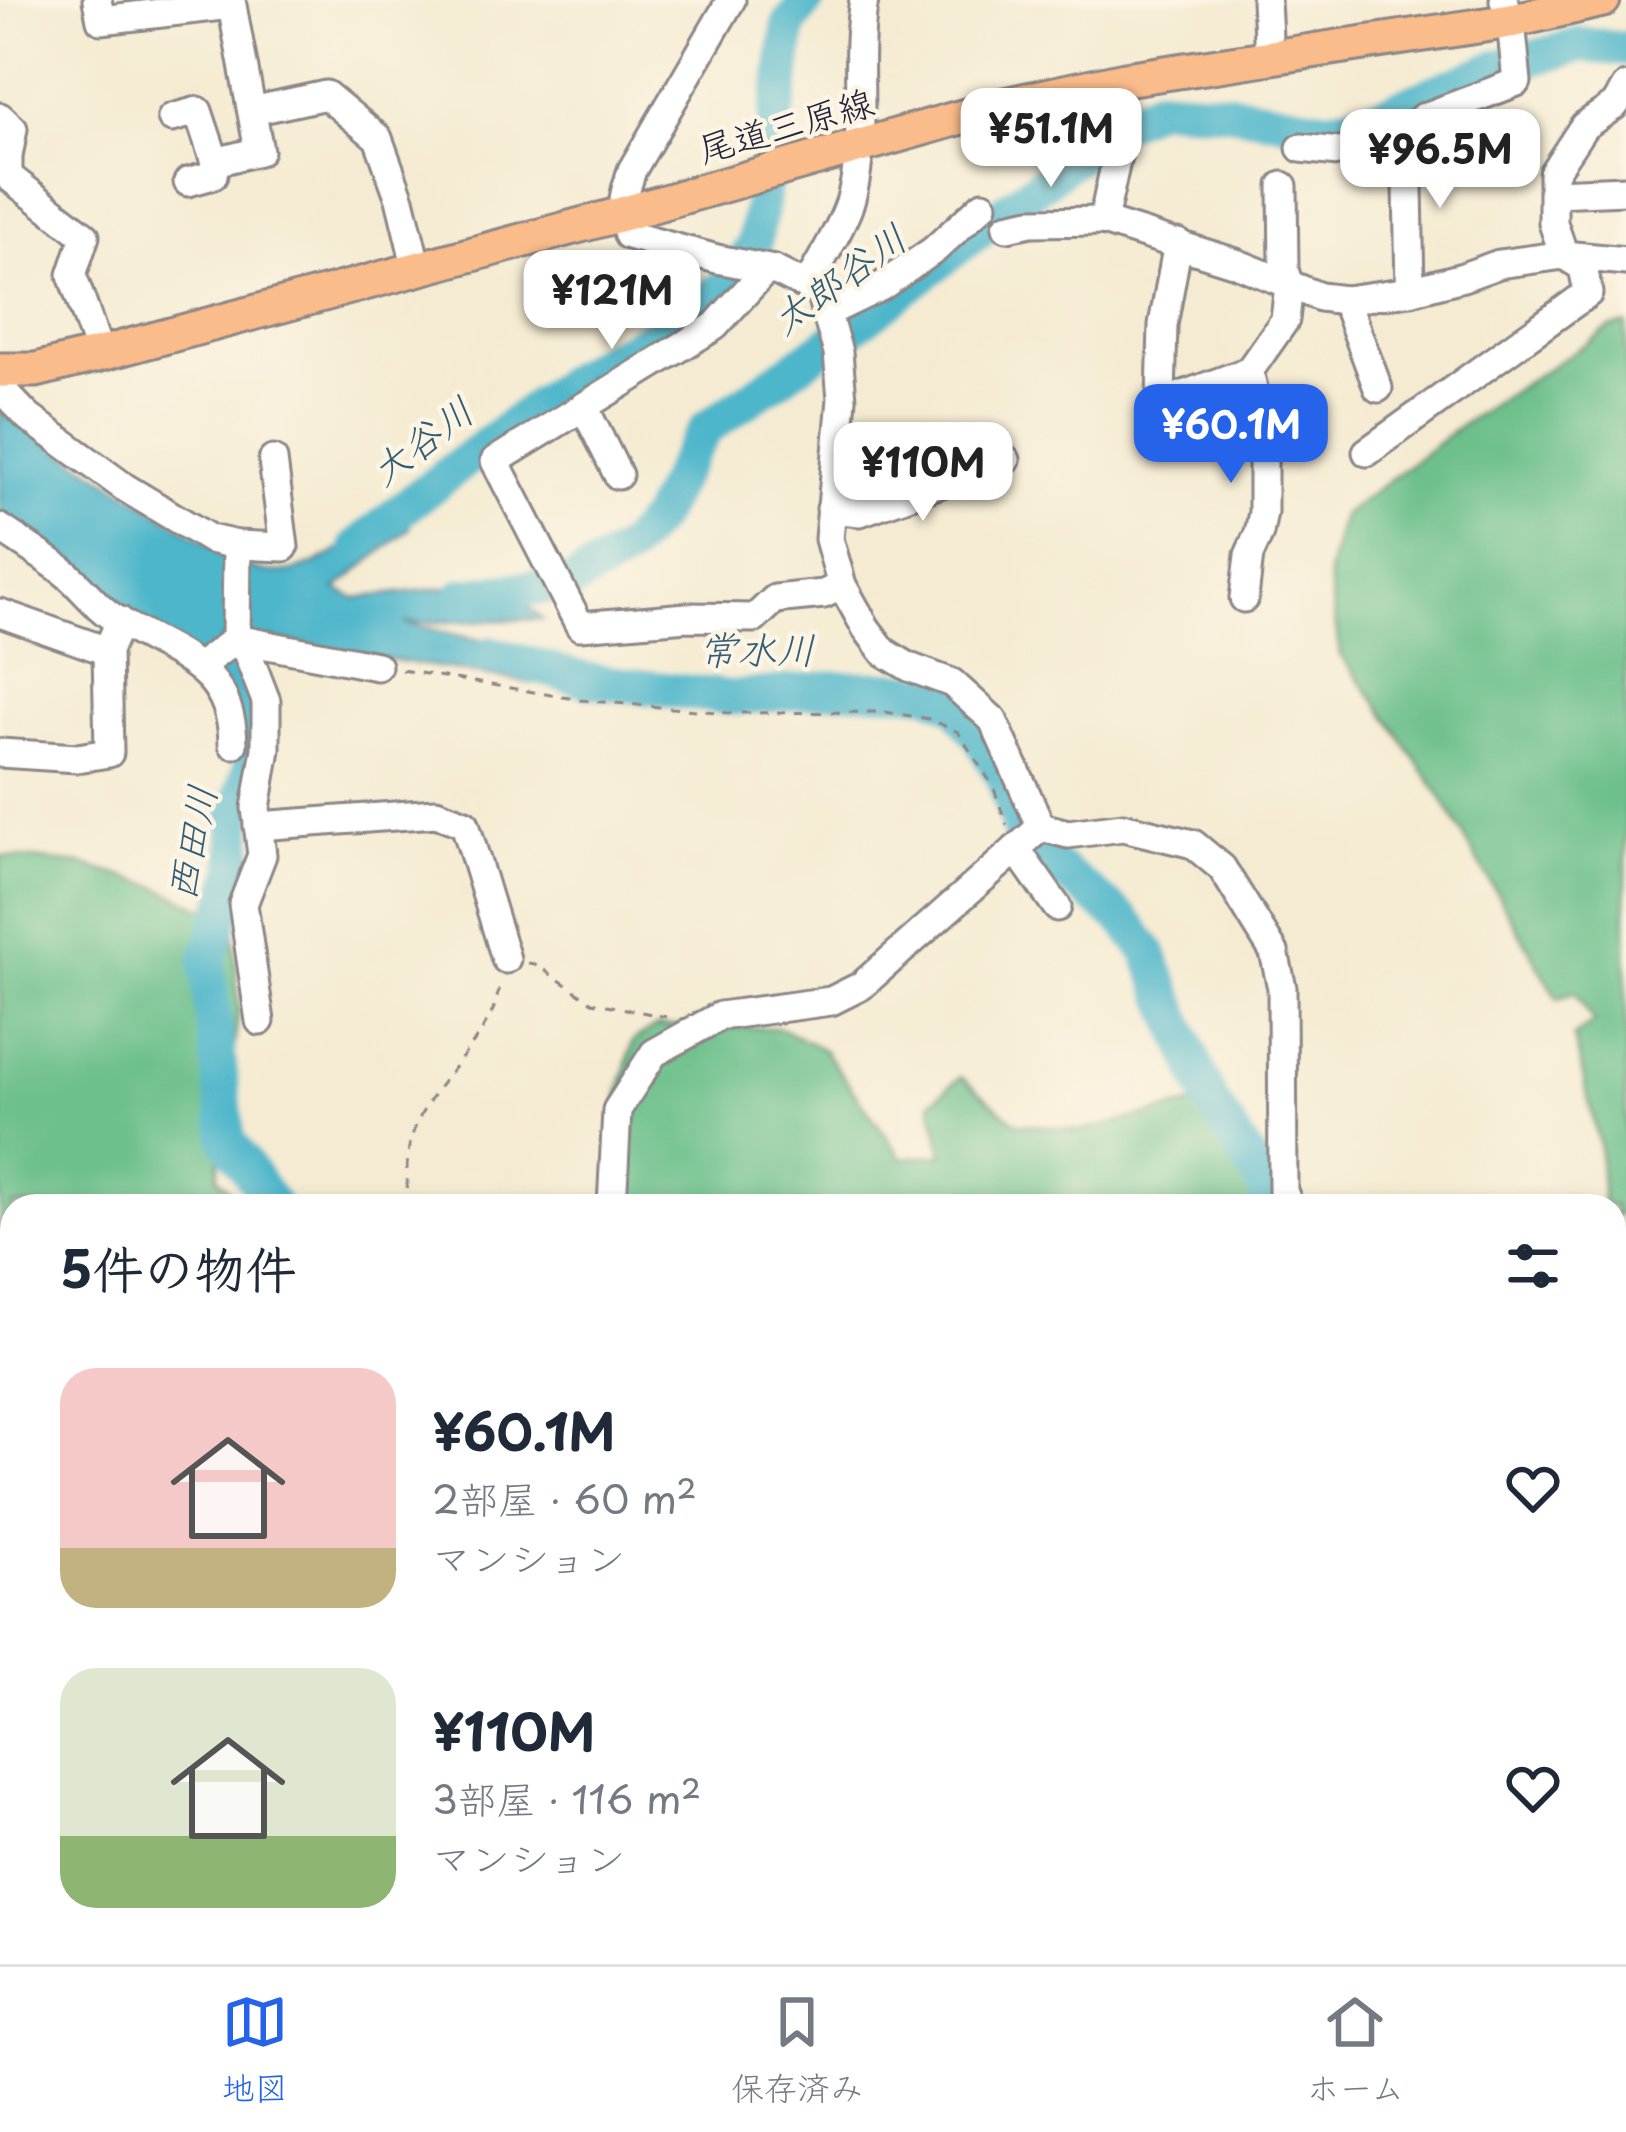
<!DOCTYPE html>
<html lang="ja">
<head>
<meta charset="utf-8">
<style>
  :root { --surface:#fff; --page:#f2f2f3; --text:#1f2937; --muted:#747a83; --line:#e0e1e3; --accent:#2563eb }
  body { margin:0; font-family:"Playpen Sans","Klee One",sans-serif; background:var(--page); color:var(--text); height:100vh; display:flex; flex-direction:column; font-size:45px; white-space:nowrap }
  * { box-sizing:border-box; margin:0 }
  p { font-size:39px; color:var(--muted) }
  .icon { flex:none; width:66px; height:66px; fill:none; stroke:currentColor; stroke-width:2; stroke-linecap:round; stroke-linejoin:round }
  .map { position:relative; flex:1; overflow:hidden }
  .drawer { position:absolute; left:0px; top:1194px; width:1626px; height:771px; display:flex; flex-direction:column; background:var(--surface); border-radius:36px 36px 0 0; box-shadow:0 6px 18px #0003 }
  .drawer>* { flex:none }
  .price { position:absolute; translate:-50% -102px; padding:0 27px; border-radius:24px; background:#fff; color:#222; font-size:39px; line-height:78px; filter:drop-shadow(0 3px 6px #0008) }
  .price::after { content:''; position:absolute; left:50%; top:72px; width:36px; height:27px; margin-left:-18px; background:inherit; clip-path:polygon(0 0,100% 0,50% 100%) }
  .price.on { background:var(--accent); color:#fff }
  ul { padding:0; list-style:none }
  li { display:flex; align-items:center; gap:36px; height:300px; padding:0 60px }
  li span { display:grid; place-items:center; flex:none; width:336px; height:240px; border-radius:36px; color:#555 }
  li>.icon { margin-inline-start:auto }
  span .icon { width:144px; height:144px; fill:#fffc; stroke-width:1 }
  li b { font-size:51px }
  h2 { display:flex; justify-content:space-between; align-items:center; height:144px; padding:0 60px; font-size:51px }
  .tabs { display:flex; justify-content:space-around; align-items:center; height:168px; border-top:3px solid var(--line); background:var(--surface); font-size:33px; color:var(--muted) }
  .tabs a { display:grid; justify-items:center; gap:6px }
  .tabs .on { color:var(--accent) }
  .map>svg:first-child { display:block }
  .forest { fill:#6dc08c; stroke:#487164; stroke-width:3 }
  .water { fill:#4db6ca; stroke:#386c82; stroke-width:3 }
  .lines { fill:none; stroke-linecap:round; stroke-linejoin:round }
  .river { stroke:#4db6ca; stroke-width:36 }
  .minor-casing { stroke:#8c8686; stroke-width:33 }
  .major-casing { stroke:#8c8686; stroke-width:39 }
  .path { stroke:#8c8686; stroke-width:3; stroke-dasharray:9 9; stroke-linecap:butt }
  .minor { stroke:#fff; stroke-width:27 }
  .major { stroke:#fabc8b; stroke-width:33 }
  .labels { text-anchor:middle; stroke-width:9; stroke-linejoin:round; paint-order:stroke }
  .street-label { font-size:36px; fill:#22223b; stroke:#fcf5e5 }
  .water-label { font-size:39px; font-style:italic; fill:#335d74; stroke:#fcf5e5 }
</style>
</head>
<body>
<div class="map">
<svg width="1626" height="1964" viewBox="0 0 1626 1964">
  <rect width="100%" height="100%" fill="#fcf5e5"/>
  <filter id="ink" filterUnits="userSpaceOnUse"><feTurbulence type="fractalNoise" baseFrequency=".00833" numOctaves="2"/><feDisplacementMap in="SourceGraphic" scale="24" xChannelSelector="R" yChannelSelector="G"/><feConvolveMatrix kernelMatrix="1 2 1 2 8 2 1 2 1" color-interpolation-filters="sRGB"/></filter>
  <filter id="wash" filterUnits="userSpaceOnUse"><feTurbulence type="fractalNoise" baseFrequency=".004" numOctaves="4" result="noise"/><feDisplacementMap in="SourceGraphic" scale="48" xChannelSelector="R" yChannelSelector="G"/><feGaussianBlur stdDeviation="2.7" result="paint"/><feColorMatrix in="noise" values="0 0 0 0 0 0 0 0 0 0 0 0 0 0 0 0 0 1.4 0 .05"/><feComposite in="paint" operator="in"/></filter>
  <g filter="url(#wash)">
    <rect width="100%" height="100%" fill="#f5ebd2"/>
    <g class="forest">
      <polygon points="1626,324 1626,1211 1614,1217 1614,1206 1603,1206 1599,1144 1574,1037 1594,1022 1575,992 1558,999 1440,795 1376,701 1340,655 1328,573 1342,516 1467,421 1610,328"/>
      <path d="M 0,856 L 81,864 L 155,886 L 233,922 L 239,1009 L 217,1177 L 244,1206 L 12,1206 L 12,1842 L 1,1858 C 11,1886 22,1941 5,1964 L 0,1964 Z"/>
      <polygon points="657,1026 780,1028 824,1050 902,1158 943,1155 931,1102 961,1077 1017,1123 1082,1131 1198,1103 1251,1185 1259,1206 624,1206 618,1099 633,1041"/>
      <polygon points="92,1953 1406,1953 1407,1964 81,1964"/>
    </g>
    <path class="water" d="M 0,412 L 223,553 C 234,559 246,567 257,570 C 307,585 354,538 391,511 L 410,528 L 336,589 L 355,598 L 499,582 L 542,619 L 404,623 L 541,654 L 532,683 L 275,640 L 222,638 L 240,668 L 256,716 L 256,767 L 240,753 L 236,719 L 117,610 L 0,518 Z"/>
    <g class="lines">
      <g class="river">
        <polyline points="358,546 407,505 566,384 603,361 688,318 733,277 754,245 782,84 789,25 807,0"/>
        <polyline points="463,596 569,584 626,552 656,519 690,453 707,428 871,314 1120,123 1158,105 1227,110 1329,127 1379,115 1496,68 1581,45 1626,49"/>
        <polyline points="492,654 586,680 732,698 836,688 894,689 928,692 955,705 978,734 1003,777 1020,831 1034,850 1124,920 1148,951 1209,1098 1262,1180 1272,1206"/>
        <polyline points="249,730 250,768 235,817 237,869 207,963 228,1140 273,1206"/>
        <polyline points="1597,1953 1598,1964"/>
        <polyline points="68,1964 80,1953"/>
      </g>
    </g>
  </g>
  <g filter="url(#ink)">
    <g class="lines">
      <g class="minor-casing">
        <g id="minor">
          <polyline points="97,0 101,20 231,5"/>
          <path d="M 731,0 L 632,170 C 623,197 620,207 628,235 L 717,259 L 774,270"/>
          <polyline points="1266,0 1269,58"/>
          <polyline points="252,111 326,95 378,138 400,199 417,269"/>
          <polyline points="0,117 13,129 8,157 8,176 85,236 72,275 100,354"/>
          <polyline points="172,118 198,111 215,162 213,175 188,182"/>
          <polyline points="1407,132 1410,291"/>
          <polyline points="1301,148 1348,153 1407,132 1422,118 1517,82 1511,21 1504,0"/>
          <polyline points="215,162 259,151 231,0"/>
          <polyline points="1554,193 1626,190"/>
          <polyline points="1103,221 1121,138"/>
          <polyline points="1007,227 1031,222 1103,221 1236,263 1320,297 1345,300 1410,291 1463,277 1499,264 1564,255 1626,261"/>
          <polyline points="1178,243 1163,325 1161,397 1176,398 1249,371 1285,320 1289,285 1284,270 1283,186"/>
          <path d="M 807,286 C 820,261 846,221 852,195 C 868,131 853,64 864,0"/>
          <polyline points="1345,300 1378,388"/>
          <polyline points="826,313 882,286 934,250 983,205"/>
          <polyline points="0,372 6,394 28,417 124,487 210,539 237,545 284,547 273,460"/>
          <polyline points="584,407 618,475"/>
          <polyline points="1367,452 1588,293 1583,267 1564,255 1553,223 1553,173 1584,126 1615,105 1626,87"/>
          <polyline points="831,509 860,512 1006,460"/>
          <path d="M 0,528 C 21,542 43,556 63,571 C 80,584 93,604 111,616 C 168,655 232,661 233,744"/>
          <polyline points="237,545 236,639 247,652 266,701 266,749 256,808 262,855 243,904 260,1021"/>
          <polyline points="842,585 824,594 775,599 755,618 687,617 580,626 495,461 715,326 763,273 774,270 820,293 838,352 842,399 829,539 842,585 866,628 884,652 909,667 952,683 993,720 1041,827 1068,834 1123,827 1193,844 1222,868 1274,952 1282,988 1283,1191 1289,1206"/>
          <polyline points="1244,598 1249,555 1259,533 1263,512 1263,433 1249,371"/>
          <polyline points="0,613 107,651"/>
          <polyline points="200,666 236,639 377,666"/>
          <polyline points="0,753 77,758 109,753 107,651 120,621"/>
          <polyline points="258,826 436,813 465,824 506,959"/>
          <polyline points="1016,849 1057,907"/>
          <polyline points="612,1206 617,1110 654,1053 720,1016 831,1001 861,986 1041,827"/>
          <polyline points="1614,1906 1626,1925"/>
          <polyline points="45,1964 51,1953"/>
        </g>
      </g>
      <g class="major-casing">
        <polyline id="major" points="0,370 36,370 100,354 622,214 1004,105 1125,79 1511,21 1603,0"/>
      </g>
      <g class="path">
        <polyline points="402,670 581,700 729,713 885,712 930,719 958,732 993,786 1007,825"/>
        <polyline points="528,963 535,964 592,1002 666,1017"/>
        <path d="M 408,1206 C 407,1185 405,1160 411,1139 C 426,1089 472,1056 493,1010 C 497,1001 498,991 501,982"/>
      </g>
      <use href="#minor" class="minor"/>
      <use href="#major" class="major"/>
    </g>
  </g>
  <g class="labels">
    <g class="street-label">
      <text transform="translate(786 126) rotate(-16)" y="13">尾道三原線</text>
    </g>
    <g class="water-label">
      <text transform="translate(839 279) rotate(-36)" y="14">太郎谷川</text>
      <text transform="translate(422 441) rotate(-37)" y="14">大谷川</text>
      <text x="757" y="664">常水川</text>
      <text transform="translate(192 843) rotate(-79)" y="14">西田川</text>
    </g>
  </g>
</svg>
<b class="price" style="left:1051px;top:190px">¥51.1M</b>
<b class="price" style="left:1440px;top:211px">¥96.5M</b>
<b class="price" style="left:612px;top:352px">¥121M</b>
<b class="price on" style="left:1231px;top:486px">¥60.1M</b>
<b class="price" style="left:923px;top:524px">¥110M</b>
<section class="drawer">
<h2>5件の物件<svg class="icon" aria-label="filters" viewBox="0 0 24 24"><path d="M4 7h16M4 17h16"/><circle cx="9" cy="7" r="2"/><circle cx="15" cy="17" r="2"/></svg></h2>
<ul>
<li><span style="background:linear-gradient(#f6c9c9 75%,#c2b280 0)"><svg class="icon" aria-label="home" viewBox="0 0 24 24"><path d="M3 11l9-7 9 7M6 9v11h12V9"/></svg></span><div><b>¥60.1M</b><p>2部屋 · 60 m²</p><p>マンション</p></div><svg class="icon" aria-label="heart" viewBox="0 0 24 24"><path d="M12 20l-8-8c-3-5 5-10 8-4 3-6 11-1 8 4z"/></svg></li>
<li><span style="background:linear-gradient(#dfe7d0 70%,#8fb573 0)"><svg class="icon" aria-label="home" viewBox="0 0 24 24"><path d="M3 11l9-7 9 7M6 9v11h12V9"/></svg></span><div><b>¥110M</b><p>3部屋 · 116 m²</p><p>マンション</p></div><svg class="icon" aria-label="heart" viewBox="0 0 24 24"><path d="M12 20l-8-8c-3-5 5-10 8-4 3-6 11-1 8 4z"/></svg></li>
</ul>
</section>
</div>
<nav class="tabs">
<a class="on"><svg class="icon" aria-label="map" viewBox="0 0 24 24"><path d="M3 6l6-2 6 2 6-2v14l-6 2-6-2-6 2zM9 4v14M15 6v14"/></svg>地図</a>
<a><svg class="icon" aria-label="saved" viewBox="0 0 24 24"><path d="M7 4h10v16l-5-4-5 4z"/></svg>保存済み</a>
<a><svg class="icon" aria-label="home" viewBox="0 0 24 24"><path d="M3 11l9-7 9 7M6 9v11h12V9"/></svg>ホーム</a>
</nav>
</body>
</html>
